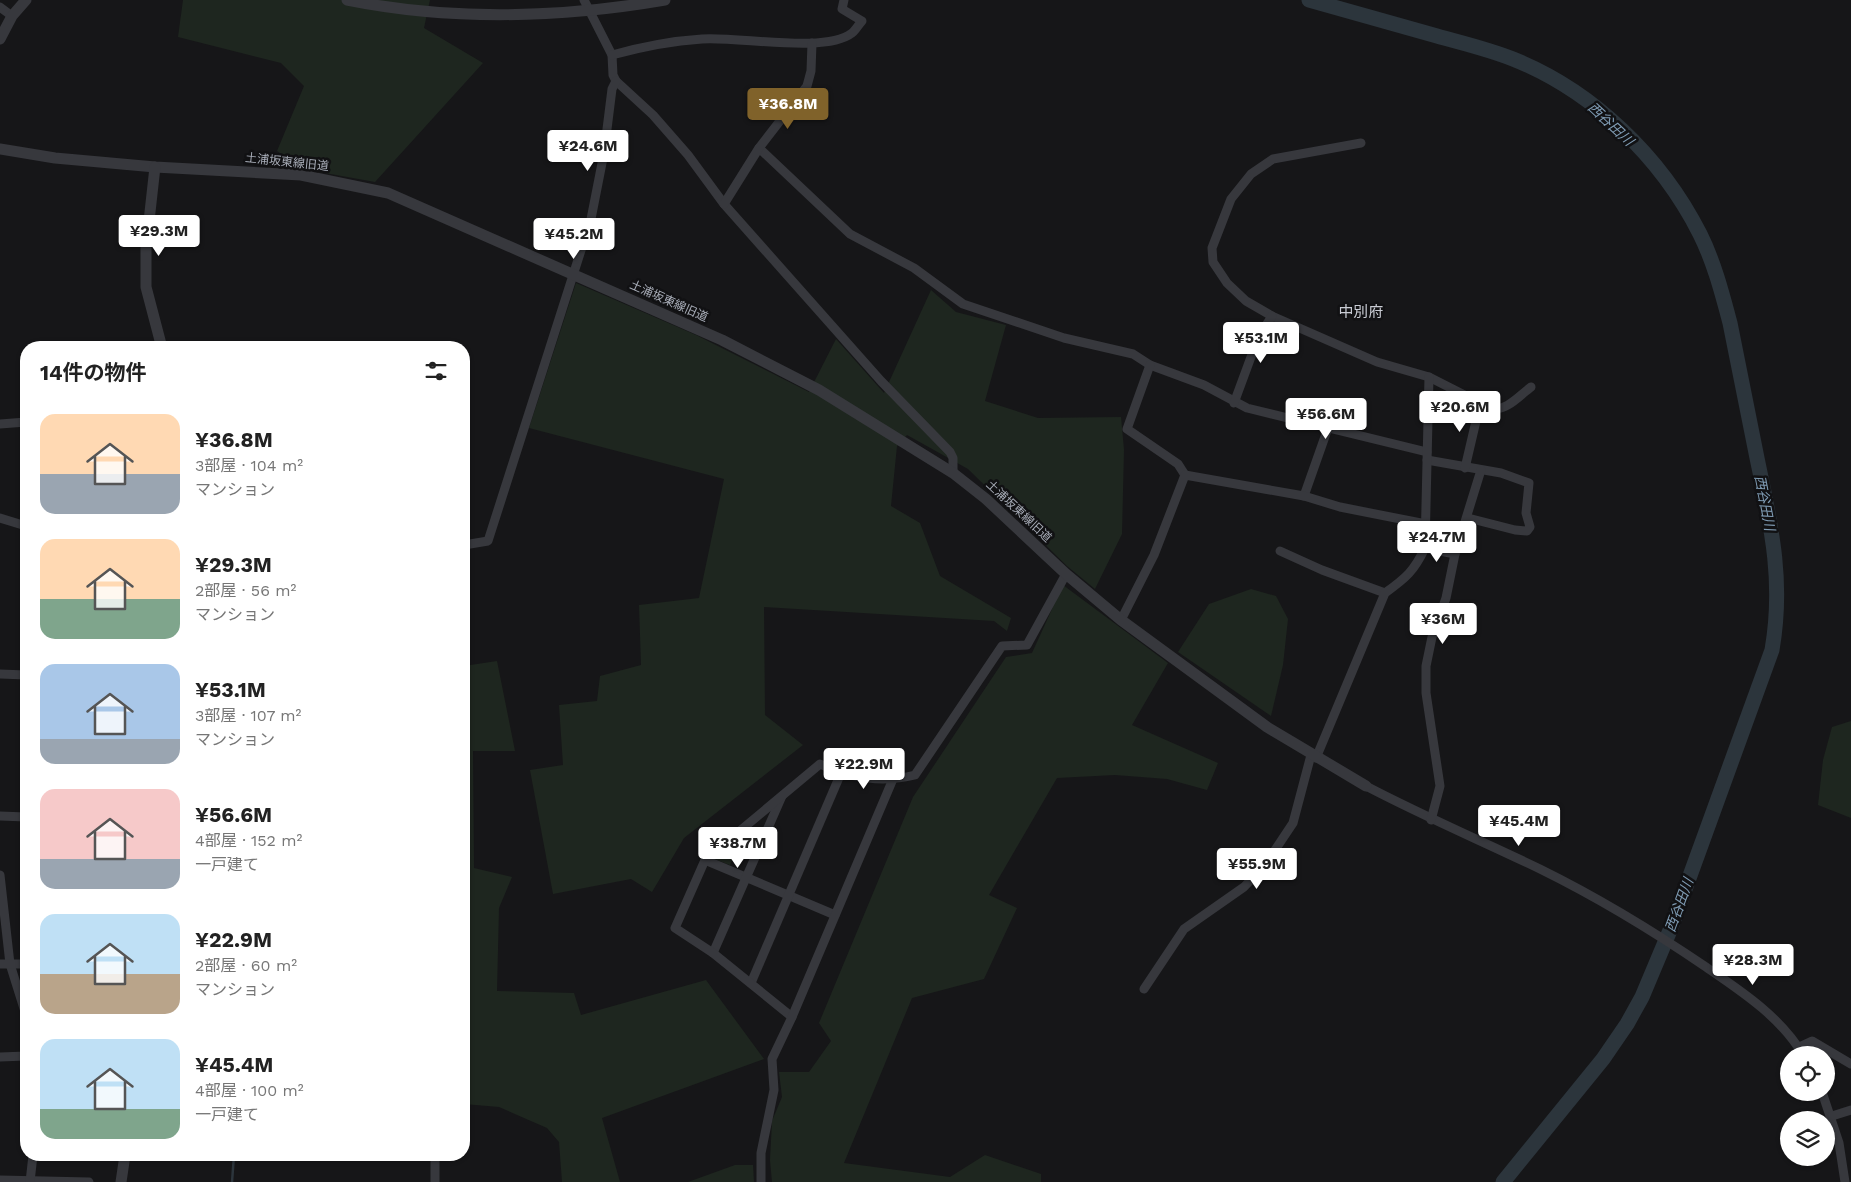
<!DOCTYPE html>
<html lang="ja">
<head>
<meta charset="utf-8">
<style>
  :root { --surface:#fff; --page:#f2f2f2; --text:#222; --muted:#767676; --accent:#80622a }
  body { margin:0; font-family:"Work Sans","Noto Sans JP",sans-serif; background:var(--page); color:var(--text); height:100vh; display:flex; flex-direction:column; font-size:19px; white-space:nowrap }
  * { box-sizing:border-box; margin:0 }
  p { font-size:16px; color:var(--muted) }
  .icon { flex:none; width:28px; height:28px; fill:none; stroke:currentColor; stroke-width:2; stroke-linecap:round; stroke-linejoin:round }
  .map { position:relative; flex:1; overflow:hidden }
  .details { position:absolute; left:20px; top:341px; width:450px; height:820px; display:flex; flex-direction:column; background:var(--surface); border-radius:20px; box-shadow:0 1px 4px #0004 }
  .details>* { flex:none }
  .buttons { position:absolute; left:1780px; top:1046px; display:grid; gap:10px }
  .buttons a { display:grid; place-items:center; width:55px; height:55px; border-radius:50%; background:var(--surface); box-shadow:0 1px 4px #0004; font-size:25px }
  .price { position:absolute; translate:-50% -42px; padding:0 11px; border-radius:5px; background:#fff; color:#222; font-size:16px; line-height:32px; filter:drop-shadow(0 1px 2px #0008) }
  .price::after { content:''; position:absolute; left:50%; top:30px; width:15px; height:11px; margin-left:-8px; background:inherit; clip-path:polygon(0 0,100% 0,50% 100%) }
  .price.current { background:var(--accent); color:#fff }
  ul { padding:0; list-style:none }
  li { display:flex; align-items:center; gap:15px; height:125px; padding:0 20px }
  li span { display:grid; place-items:center; flex:none; width:140px; height:100px; border-radius:15px; color:#555 }
  li>.icon { margin-inline-start:auto }
  span .icon { width:60px; height:60px; fill:#fffc; stroke-width:1 }
  li b { font-size:21px }
  h2 { display:flex; justify-content:space-between; align-items:center; height:60px; padding:0 20px; font-size:21px }
  .map>svg:first-child { display:block }
  .green { fill:#1e261f }
  .lines { fill:none; stroke-linecap:round; stroke-linejoin:round }
  .stream { stroke:#2c353c; stroke-width:2.5 }
  .river { stroke:#2c353c; stroke-width:15 }
  .minor { stroke:#37383d; stroke-width:9 }
  .tertiary { stroke:#37383d; stroke-width:11 }
  .labels { text-anchor:middle; stroke-width:5; stroke-linejoin:round; paint-order:stroke }
  .street-label { font-size:12px; fill:#a8adb8; stroke:#111113 }
  .water-label { font-size:14px; font-style:italic; fill:#7f9bb3; stroke:#111113 }
  .quarter-label { font-size:15px; fill:#c9ccd4; stroke:#111113 }
</style>
</head>
<body>
<div class="map">
<svg width="1851" height="1182" viewBox="0 0 1851 1182">
  <rect width="100%" height="100%" fill="#161618"/>
  <g class="green">
    <polygon points="183,0 430,0 424,28 483,63 375,182 303,169 277,151 304,86 281,63 178,37"/>
    <polygon points="576,283 696,335 809,392 836,339 884,393 931,290 956,312 1006,325 985,401 1038,418 1121,417 1124,450 1122,534 1095,589 1067,566 968,469 907,435 897,446 891,506 920,523 940,576 1011,618 1007,631 994,621 764,607 765,715 803,745 684,838 652,892 631,879 553,894 530,770 563,765 559,705 597,701 600,676 641,665 639,605 699,598 724,479 529,428"/>
    <polygon points="1063,585 1168,663 1132,725 1218,763 1207,790 1167,779 1115,775 1057,778 989,895 1017,908 984,979 912,998 844,1163 950,1177 985,1155 1041,1174 1041,1182 772,1182 770,1160 772,1121 782,1097 779,1072 809,1072 831,1041 819,1023 913,797 1006,657 1032,653"/>
    <polygon points="1251,589 1276,596 1288,619 1283,665 1271,716 1178,652 1209,604"/>
    <polygon points="497,661 515,751 473,751 474,868 512,877 499,908 497,991 574,993 581,1015 706,980 764,1059 602,1118 620,1182 562,1182 559,1142 547,1128 499,1107 464,1104 464,666"/>
    <polygon points="1851,721 1851,818 1818,805 1823,760 1832,727"/>
    <polygon points="744,832 730,865 712,858"/>
    <polygon points="735,1165 753,1165 754,1182 688,1182"/>
  </g>
  <g class="lines">
    <polyline class="stream" points="232,1182 234,1155"/>
    <path class="river" d="M 1309,0 C 1352,12 1394,24 1437,36 C 1462,43 1488,49 1513,59 C 1593,91 1661,157 1700,234 C 1714,262 1722,293 1730,323 C 1739,368 1748,413 1757,458 C 1771,525 1784,581 1772,650 L 1671,928 L 1642,997 L 1627,1024 L 1603,1059 L 1503,1182"/>
    <g class="minor">
      <polyline points="584,0 612,55 613,75 616,81 653,115 688,155 724,204 881,381 950,452 953,458 953,473"/>
      <polyline points="0,7 12,16"/>
      <path d="M 612,55 C 641,47 671,41 702,39 C 738,36 825,54 852,33 C 856,30 859,24 862,21 L 842,9 L 844,0"/>
      <path d="M 1361,143 L 1273,159 L 1251,174 L 1231,199 L 1212,248 L 1213,262 L 1227,283 L 1246,301 L 1272,316 L 1377,362 L 1429,377 L 1490,408 C 1505,413 1520,395 1531,387"/>
      <polyline points="759,148 850,234 914,268 963,304 1064,338 1133,354 1150,365 1204,385 1247,408 1427,452"/>
      <polyline points="724,204 759,148 807,86 811,71 812,43"/>
      <polyline points="1150,365 1127,429 1178,464 1185,475"/>
      <polyline points="1234,403 1258,338 1272,316"/>
      <polyline points="0,424 26,422"/>
      <polyline points="1427,460 1501,473 1529,483 1526,513 1530,527 1527,531 1515,530 1468,518"/>
      <polyline points="1465,468 1480,404"/>
      <polyline points="1304,496 1328,428"/>
      <polyline points="0,518 26,526"/>
      <polyline points="464,545 488,541 591,219 604,153 612,89 616,81"/>
      <polyline points="1425,548 1455,554"/>
      <polyline points="1280,551 1322,570 1385,593"/>
      <polyline points="1121,620 1154,555 1185,475 1304,496 1340,507 1426,524"/>
      <polyline points="0,674 26,675"/>
      <path d="M 1316,758 L 1385,593 C 1406,578 1414,571 1425,548 L 1429,377"/>
      <path d="M 1366,786 C 1423,816 1482,841 1540,869 C 1597,897 1653,931 1706,967 C 1741,991 1781,1017 1803,1055"/>
      <polyline points="0,816 26,817"/>
      <polyline points="1431,820 1440,786 1426,693 1426,666 1432,637 1446,598 1455,554 1481,470"/>
      <polyline points="705,860 835,915"/>
      <polyline points="0,875 10,964 26,1015"/>
      <polyline points="713,953 782,796"/>
      <polyline points="0,964 26,964"/>
      <polyline points="751,983 841,773"/>
      <polyline points="1144,989 1184,929 1244,887 1265,865 1293,823 1311,755"/>
      <path d="M 792,1017 L 713,953 L 675,928 L 705,860 L 820,764 C 850,778 883,783 915,775 L 1002,646 L 1027,645 L 1066,574"/>
      <polyline points="1799,1047 1812,1041 1851,1064"/>
      <polyline points="0,1057 26,1056"/>
      <polyline points="1822,1092 1839,1143 1845,1182"/>
      <polyline points="1832,1116 1851,1110"/>
      <polyline points="0,1180 89,1182"/>
      <polyline points="30,1182 33,1155"/>
      <polyline points="435,1182 435,1155"/>
      <polyline points="761,1182 761,1153 774,1090 772,1059 792,1017 893,779"/>
    </g>
    <g class="tertiary">
      <path d="M 347,0 C 452,21 560,18 665,0"/>
      <polyline points="0,39 12,16 26,0"/>
      <polyline points="0,149 55,158 155,167 301,175 388,193 722,340 819,390 953,473 986,499 1066,574 1121,620 1267,727 1366,786"/>
      <polyline points="155,167 146,248 146,287 162,348"/>
      <polyline points="121,1182 125,1155"/>
    </g>
  </g>
  <g class="labels">
    <g class="street-label">
      <text transform="translate(287 162) rotate(6)" y="4">土浦坂東線旧道</text>
      <text transform="translate(669 301) rotate(24)" y="4">土浦坂東線旧道</text>
      <text transform="translate(1019 511) rotate(43)" y="4">土浦坂東線旧道</text>
    </g>
    <g class="water-label">
      <text transform="translate(1611 124) rotate(43)" y="5">西谷田川</text>
      <text transform="translate(1765 503) rotate(79)" y="5">西谷田川</text>
      <text transform="translate(1679 905) rotate(-70)" y="5">西谷田川</text>
    </g>
    <g class="quarter-label">
      <text x="1361" y="317">中別府</text>
    </g>
  </g>
</svg>
<div class="buttons">
<a><svg class="icon" aria-label="locate" viewBox="0 0 24 24"><circle cx="12" cy="12" r="6"/><path d="M12 2v4M12 18v4M2 12h4M18 12h4"/></svg></a>
<a><svg class="icon" aria-label="layers" viewBox="0 0 24 24"><path d="M12 4l9 5-9 5-9-5zM3 14l9 5 9-5"/></svg></a>
</div>
<b class="price current" style="left:788px;top:130px">¥36.8M</b>
<b class="price" style="left:588px;top:172px">¥24.6M</b>
<b class="price" style="left:159px;top:257px">¥29.3M</b>
<b class="price" style="left:574px;top:260px">¥45.2M</b>
<b class="price" style="left:1261px;top:364px">¥53.1M</b>
<b class="price" style="left:1460px;top:433px">¥20.6M</b>
<b class="price" style="left:1326px;top:440px">¥56.6M</b>
<b class="price" style="left:1437px;top:563px">¥24.7M</b>
<b class="price" style="left:1443px;top:645px">¥36M</b>
<b class="price" style="left:864px;top:790px">¥22.9M</b>
<b class="price" style="left:1519px;top:847px">¥45.4M</b>
<b class="price" style="left:738px;top:869px">¥38.7M</b>
<b class="price" style="left:1257px;top:890px">¥55.9M</b>
<b class="price" style="left:1753px;top:986px">¥28.3M</b>
<section class="details">
<h2>14件の物件<svg class="icon" aria-label="filters" viewBox="0 0 24 24"><path d="M4 7h16M4 17h16"/><circle cx="9" cy="7" r="2"/><circle cx="15" cy="17" r="2"/></svg></h2>
<ul>
<li><span style="background:linear-gradient(#ffd9b3 60%,#9aa5b1 0)"><svg class="icon" aria-label="home" viewBox="0 0 24 24"><path d="M3 11l9-7 9 7M6 9v11h12V9"/></svg></span><div><b>¥36.8M</b><p>3部屋 · 104 m²</p><p>マンション</p></div></li>
<li><span style="background:linear-gradient(#ffd9b3 60%,#7fa58c 0)"><svg class="icon" aria-label="home" viewBox="0 0 24 24"><path d="M3 11l9-7 9 7M6 9v11h12V9"/></svg></span><div><b>¥29.3M</b><p>2部屋 · 56 m²</p><p>マンション</p></div></li>
<li><span style="background:linear-gradient(#a9c7e8 75%,#9aa5b1 0)"><svg class="icon" aria-label="home" viewBox="0 0 24 24"><path d="M3 11l9-7 9 7M6 9v11h12V9"/></svg></span><div><b>¥53.1M</b><p>3部屋 · 107 m²</p><p>マンション</p></div></li>
<li><span style="background:linear-gradient(#f6c9c9 70%,#9aa5b1 0)"><svg class="icon" aria-label="home" viewBox="0 0 24 24"><path d="M3 11l9-7 9 7M6 9v11h12V9"/></svg></span><div><b>¥56.6M</b><p>4部屋 · 152 m²</p><p>一戸建て</p></div></li>
<li><span style="background:linear-gradient(#bfe0f5 60%,#b9a48a 0)"><svg class="icon" aria-label="home" viewBox="0 0 24 24"><path d="M3 11l9-7 9 7M6 9v11h12V9"/></svg></span><div><b>¥22.9M</b><p>2部屋 · 60 m²</p><p>マンション</p></div></li>
<li><span style="background:linear-gradient(#bfe0f5 70%,#7fa58c 0)"><svg class="icon" aria-label="home" viewBox="0 0 24 24"><path d="M3 11l9-7 9 7M6 9v11h12V9"/></svg></span><div><b>¥45.4M</b><p>4部屋 · 100 m²</p><p>一戸建て</p></div></li>
</ul>
</section>
</div>
</body>
</html>
